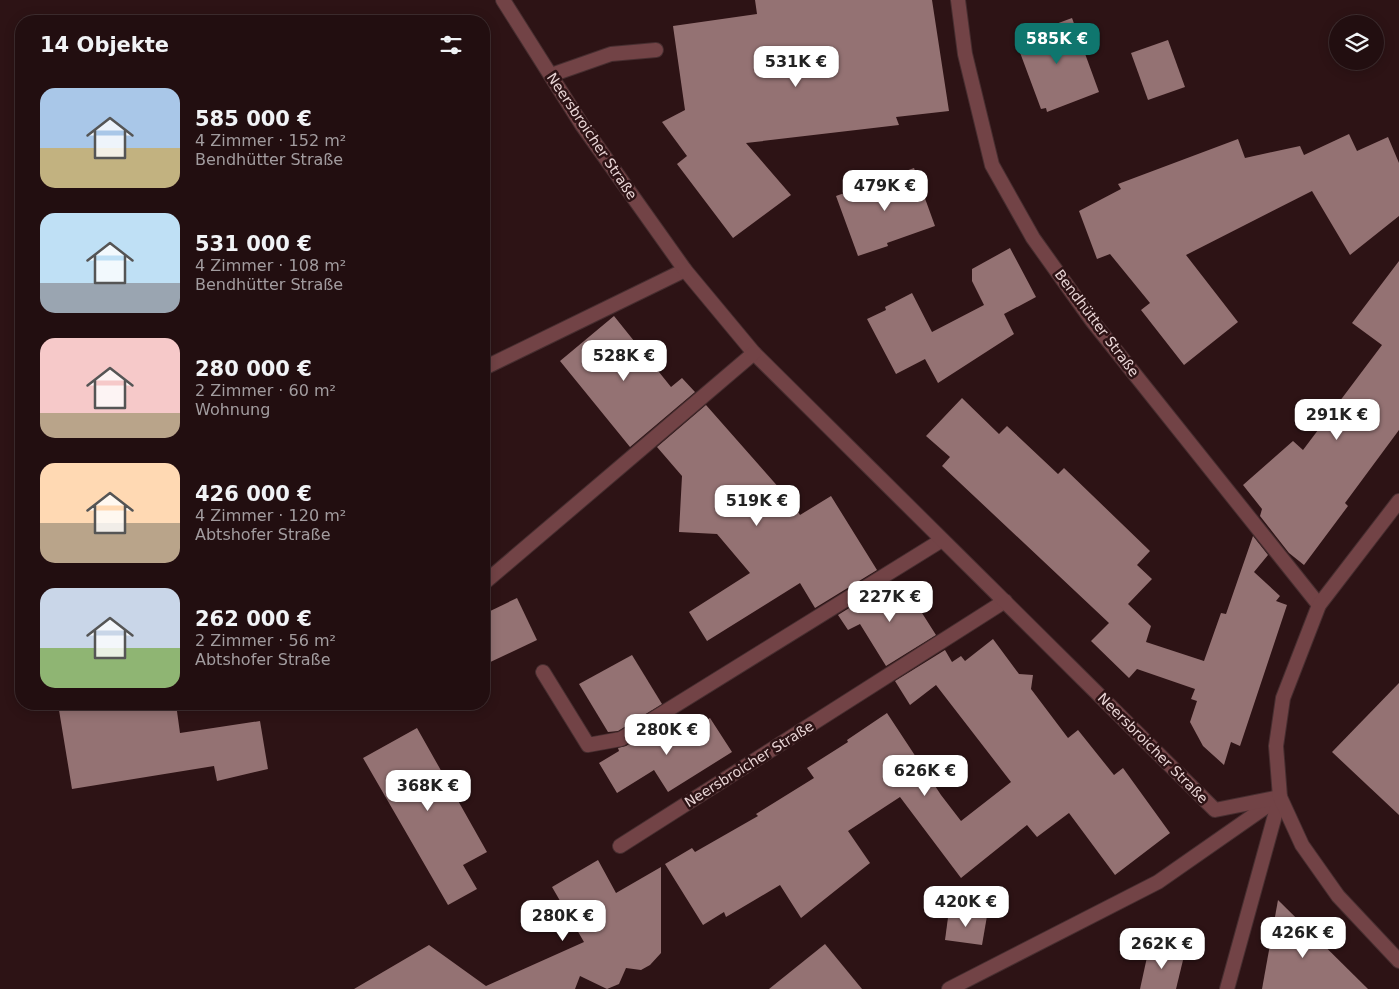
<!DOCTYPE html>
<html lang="de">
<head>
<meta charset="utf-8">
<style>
  :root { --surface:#220e10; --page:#2e1c1e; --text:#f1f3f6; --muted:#a29c9f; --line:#3f2e30; --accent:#0f766e }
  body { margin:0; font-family:"DejaVu Sans",sans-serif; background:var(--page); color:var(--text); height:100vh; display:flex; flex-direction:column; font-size:19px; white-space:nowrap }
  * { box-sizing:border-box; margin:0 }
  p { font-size:16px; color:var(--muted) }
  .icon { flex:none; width:28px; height:28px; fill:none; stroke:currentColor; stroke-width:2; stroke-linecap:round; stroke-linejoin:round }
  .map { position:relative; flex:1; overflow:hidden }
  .panel { position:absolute; left:15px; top:15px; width:475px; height:695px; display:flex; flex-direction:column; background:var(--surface); border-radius:20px; box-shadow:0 2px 12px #0003,0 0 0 1px var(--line) }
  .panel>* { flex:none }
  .tools { position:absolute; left:1329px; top:15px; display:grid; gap:10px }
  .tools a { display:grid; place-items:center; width:55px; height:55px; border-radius:50%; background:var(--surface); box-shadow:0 2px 12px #0003,0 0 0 1px var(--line); font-size:25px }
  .price { position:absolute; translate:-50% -42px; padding:0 11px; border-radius:10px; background:#fff; color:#222; font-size:16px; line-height:32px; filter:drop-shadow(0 1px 2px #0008) }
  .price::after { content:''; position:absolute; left:50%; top:30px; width:15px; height:11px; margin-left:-8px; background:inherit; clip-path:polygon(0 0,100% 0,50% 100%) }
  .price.on { background:var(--accent); color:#fff }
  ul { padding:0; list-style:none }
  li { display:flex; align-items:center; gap:15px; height:125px; padding:0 25px }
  li span { display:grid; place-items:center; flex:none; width:140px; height:100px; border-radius:15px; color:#555 }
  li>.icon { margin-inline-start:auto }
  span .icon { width:60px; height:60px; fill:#fffc; stroke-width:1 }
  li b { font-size:21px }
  h2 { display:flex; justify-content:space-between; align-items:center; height:60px; padding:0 25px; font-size:21px }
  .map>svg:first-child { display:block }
  .building { fill:#947273 }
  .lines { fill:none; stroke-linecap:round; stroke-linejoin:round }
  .service-casing { stroke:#472e30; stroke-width:16 }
  .minor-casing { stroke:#472e30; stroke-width:16 }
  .tertiary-casing { stroke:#472e30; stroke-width:16 }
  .service { stroke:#724346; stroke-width:14 }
  .minor { stroke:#724346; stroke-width:14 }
  .tertiary { stroke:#724346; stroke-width:14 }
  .labels { text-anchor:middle; stroke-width:5; stroke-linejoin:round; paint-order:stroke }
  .street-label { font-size:14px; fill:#ead6d7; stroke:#2d1315 }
</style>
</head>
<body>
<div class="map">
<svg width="1399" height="989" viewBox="0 0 1399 989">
  <rect width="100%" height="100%" fill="#2d1315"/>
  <g class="building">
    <polygon points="755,0 932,0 949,111 896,117 899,125 746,143 791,195 733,238 677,164 687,156 662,122 685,110 673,26 757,14"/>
    <polygon points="1072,18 1099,92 1047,112 1046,108 1041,109 1015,39"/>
    <polygon points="1168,40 1185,87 1148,100 1131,53"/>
    <polygon points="1349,134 1357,151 1388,137 1399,163 1399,216 1350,255 1312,191 1186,255 1238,322 1184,365 1141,310 1150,303 1110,254 1097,259 1079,211 1121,189 1118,184 1238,139 1245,158 1300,146 1304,155"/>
    <polygon points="914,168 935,226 887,243 888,246 858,256 836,196"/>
    <polygon points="1010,248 1036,297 1004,314 1014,334 938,383 925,359 896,374 867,319 886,310 885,307 912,293 932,332 984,305 972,281 972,269"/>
    <polygon points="1399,261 1399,430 1345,503 1348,506 1304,565 1289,553 1260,516 1262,509 1243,485 1293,441 1303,450 1382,345 1352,323"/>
    <polygon points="614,316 671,387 682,378 695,392 630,447 560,361"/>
    <polygon points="962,398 999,434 1007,426 1058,474 1064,468 1150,551 1137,565 1152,579 1128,604 1151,626 1146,642 1204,661 1221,613 1226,614 1253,536 1268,555 1254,572 1280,596 1276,601 1287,605 1240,746 1231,742 1224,765 1203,746 1190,722 1197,701 1191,699 1195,689 1137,669 1129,678 1091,641 1109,623 942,466 950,457 926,436"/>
    <polygon points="706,405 795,506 800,515 831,496 877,570 815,608 800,583 707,641 689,612 750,573 717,534 679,532 682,476 657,447"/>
    <polygon points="886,585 895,599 908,591 936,635 886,666 860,624 848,630 838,615"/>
    <polygon points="517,598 537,640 484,665 484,614"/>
    <polygon points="993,639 1019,674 1033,675 1031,689 1068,738 1078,730 1114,775 1123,768 1170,833 1115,875 1069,813 1037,837 1027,825 961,878 900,797 848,831 870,863 801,918 780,885 726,917 724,912 703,925 665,864 692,848 695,852 758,816 756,814 814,778 807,768 848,742 847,740 887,713 941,795 961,821 1011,782 936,685 910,705 895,681 945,650 952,662 961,656 965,661"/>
    <polygon points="632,655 662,704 618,731 608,732 579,684"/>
    <polygon points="1399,683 1399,815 1332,752"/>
    <polygon points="58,704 176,704 180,733 260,721 268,769 217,781 214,766 72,789"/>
    <polygon points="671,718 681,736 710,718 732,752 668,792 654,770 617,793 599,763 619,751 618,748 626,746"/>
    <polygon points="417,728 487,852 463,865 477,889 448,905 363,758"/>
    <polygon points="598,860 616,893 661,867 661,953 650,965 641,970 626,968 619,984 607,989 580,976 575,989 354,989 429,945 486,986 584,942 552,887"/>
    <polygon points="1278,900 1368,989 1262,989"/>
    <polygon points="949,910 987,916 982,945 945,940"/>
    <polygon points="825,944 862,989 769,989"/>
    <polygon points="1149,948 1184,956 1176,989 1140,989"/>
  </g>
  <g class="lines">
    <g class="service-casing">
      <g id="service">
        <polyline points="551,75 611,54 656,50"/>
        <polyline points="484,368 685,270"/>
        <polyline points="543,672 588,745 621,739 942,540"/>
        <polyline points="620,846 1005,601"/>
        <polyline points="949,989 1158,882 1280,797"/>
      </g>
    </g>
    <g class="minor-casing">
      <g id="minor">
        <polyline points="503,0 582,125 685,270 754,353 1215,810 1280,797 1227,989"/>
        <polyline points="958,0 965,54 992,165 1033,238 1093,322 1319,605"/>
        <polyline points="484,583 754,353"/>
      </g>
    </g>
    <g class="tertiary-casing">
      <polyline id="tertiary" points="1399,501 1319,605 1283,698 1276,746 1280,797 1302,845 1338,896 1399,961"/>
    </g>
    <use href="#service" class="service"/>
    <use href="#minor" class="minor"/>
    <use href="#tertiary" class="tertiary"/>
  </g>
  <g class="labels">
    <g class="street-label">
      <text transform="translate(592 136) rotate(56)" y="5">Neersbroicher Straße</text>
      <text transform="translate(1097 323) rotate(53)" y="5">Bendhütter Straße</text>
      <text transform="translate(1153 748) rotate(45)" y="5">Neersbroicher Straße</text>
      <text transform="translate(749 764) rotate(-32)" y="5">Neersbroicher Straße</text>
    </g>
  </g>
</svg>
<div class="tools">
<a><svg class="icon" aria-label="layers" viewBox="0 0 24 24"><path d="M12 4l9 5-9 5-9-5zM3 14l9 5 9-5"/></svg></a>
</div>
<b class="price on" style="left:1057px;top:65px">585K €</b>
<b class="price" style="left:796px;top:88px">531K €</b>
<b class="price" style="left:885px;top:212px">479K €</b>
<b class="price" style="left:624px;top:382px">528K €</b>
<b class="price" style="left:1337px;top:441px">291K €</b>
<b class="price" style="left:757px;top:527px">519K €</b>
<b class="price" style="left:890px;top:623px">227K €</b>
<b class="price" style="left:667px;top:756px">280K €</b>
<b class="price" style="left:925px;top:797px">626K €</b>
<b class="price" style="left:428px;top:812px">368K €</b>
<b class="price" style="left:966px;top:928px">420K €</b>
<b class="price" style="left:563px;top:942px">280K €</b>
<b class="price" style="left:1303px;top:959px">426K €</b>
<b class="price" style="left:1162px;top:970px">262K €</b>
<section class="panel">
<h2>14 Objekte<svg class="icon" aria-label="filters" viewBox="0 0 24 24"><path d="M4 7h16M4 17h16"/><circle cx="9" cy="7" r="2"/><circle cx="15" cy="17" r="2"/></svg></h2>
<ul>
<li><span style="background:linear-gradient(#a9c7e8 60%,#c2b280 0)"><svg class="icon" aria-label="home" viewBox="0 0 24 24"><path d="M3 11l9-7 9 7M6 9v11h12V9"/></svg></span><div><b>585 000 €</b><p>4 Zimmer · 152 m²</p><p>Bendhütter Straße</p></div></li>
<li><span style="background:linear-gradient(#bfe0f5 70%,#9aa5b1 0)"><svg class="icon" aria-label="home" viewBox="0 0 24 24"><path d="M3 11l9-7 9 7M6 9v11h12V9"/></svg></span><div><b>531 000 €</b><p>4 Zimmer · 108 m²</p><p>Bendhütter Straße</p></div></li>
<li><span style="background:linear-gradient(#f6c9c9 75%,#b9a48a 0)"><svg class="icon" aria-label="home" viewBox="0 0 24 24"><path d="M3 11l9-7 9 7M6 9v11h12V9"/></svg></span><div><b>280 000 €</b><p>2 Zimmer · 60 m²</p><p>Wohnung</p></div></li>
<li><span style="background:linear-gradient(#ffd9b3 60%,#b9a48a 0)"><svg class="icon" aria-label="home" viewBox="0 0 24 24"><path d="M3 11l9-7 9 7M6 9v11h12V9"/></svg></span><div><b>426 000 €</b><p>4 Zimmer · 120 m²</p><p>Abtshofer Straße</p></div></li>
<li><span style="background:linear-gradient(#c9d6e8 60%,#8fb573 0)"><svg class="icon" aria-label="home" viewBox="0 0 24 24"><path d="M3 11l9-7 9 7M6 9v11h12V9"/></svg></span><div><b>262 000 €</b><p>2 Zimmer · 56 m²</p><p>Abtshofer Straße</p></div></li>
</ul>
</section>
</div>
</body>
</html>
